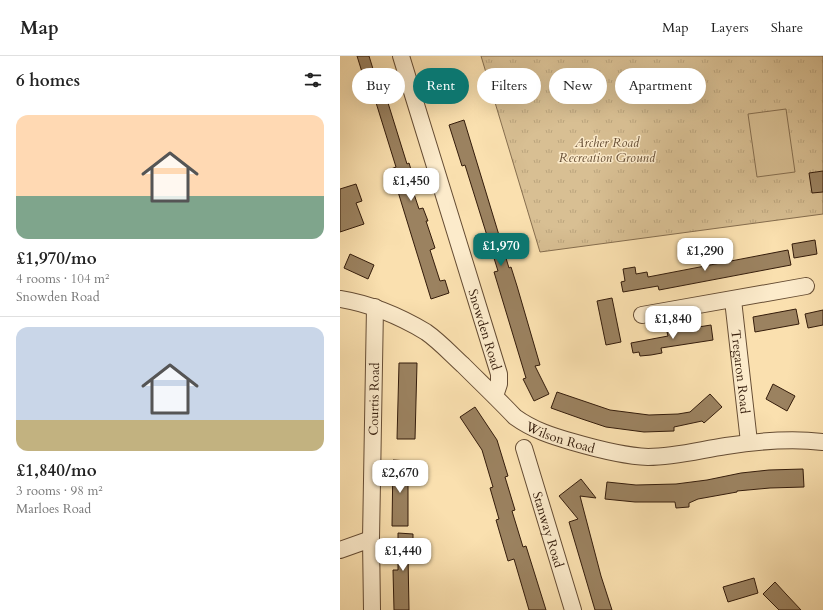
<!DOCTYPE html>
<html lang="en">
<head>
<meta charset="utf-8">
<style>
  :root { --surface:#fff; --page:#f6f6f6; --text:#222; --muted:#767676; --line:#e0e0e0; --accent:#0f766e }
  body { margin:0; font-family:Cardo,serif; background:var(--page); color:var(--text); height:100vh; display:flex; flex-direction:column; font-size:15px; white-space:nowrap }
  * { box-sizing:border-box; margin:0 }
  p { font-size:13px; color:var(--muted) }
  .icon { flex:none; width:22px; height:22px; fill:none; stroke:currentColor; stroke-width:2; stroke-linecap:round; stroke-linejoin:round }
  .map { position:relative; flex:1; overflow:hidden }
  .drawer { display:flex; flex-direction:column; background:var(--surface); width:340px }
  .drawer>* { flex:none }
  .top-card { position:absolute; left:12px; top:12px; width:380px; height:36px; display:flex; gap:8px }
  .price { position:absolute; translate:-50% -34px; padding:0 9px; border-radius:8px; background:#fff; color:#222; font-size:13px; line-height:26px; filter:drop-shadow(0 1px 2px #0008) }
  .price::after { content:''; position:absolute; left:50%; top:24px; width:12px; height:9px; margin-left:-6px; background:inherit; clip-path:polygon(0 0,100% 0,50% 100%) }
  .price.current { background:var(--accent); color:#fff }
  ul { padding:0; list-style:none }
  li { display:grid; align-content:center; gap:8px; height:212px; padding:0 16px }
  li+li { border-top:1px solid var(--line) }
  li span { display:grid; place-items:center; height:124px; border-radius:12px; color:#555 }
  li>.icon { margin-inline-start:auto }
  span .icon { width:72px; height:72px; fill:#fffc; stroke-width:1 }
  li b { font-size:17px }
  h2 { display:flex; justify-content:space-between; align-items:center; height:48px; padding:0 16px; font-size:17px }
  .tag { padding:0 14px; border-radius:18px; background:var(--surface); box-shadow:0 4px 16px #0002; font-size:14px; line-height:36px }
  .tag.current { background:var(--accent); color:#fff }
  header { display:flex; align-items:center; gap:24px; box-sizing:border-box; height:56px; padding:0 20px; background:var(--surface); border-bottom:1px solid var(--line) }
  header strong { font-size:19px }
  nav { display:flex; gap:22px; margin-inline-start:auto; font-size:14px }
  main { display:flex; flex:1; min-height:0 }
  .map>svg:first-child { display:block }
  .park { fill:url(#park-tufts); stroke:#866e4f }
  .garden { fill:#d8bf93; stroke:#866e4f }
  .building { fill:#9b8260; stroke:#341c0b }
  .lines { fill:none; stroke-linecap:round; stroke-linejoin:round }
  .minor-casing { stroke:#664d34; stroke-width:18 }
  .minor { stroke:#fcebcb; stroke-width:16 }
  .labels { text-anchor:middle; stroke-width:3; stroke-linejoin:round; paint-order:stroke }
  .park-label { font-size:13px; font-style:italic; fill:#654d34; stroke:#fcebcb }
  .street-label { font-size:13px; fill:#341c0b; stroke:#fcebcb }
</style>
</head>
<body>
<header>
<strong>Map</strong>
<nav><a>Map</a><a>Layers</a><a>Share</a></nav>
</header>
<main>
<section class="drawer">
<h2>6 homes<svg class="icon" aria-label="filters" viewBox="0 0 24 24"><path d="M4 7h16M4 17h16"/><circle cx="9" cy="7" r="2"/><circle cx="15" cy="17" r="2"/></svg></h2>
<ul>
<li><span style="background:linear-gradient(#ffd9b3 65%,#7fa58c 0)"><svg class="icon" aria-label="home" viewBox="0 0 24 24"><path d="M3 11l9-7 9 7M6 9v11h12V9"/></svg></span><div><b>£1,970/mo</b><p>4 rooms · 104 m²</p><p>Snowden Road</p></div></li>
<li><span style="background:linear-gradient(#c9d6e8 75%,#c2b280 0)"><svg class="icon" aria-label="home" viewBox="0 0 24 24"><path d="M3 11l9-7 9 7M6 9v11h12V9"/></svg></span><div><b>£1,840/mo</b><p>3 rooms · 98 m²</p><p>Marloes Road</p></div></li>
</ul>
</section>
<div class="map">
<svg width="483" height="554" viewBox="0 0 483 554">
  <defs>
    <pattern id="park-tufts" width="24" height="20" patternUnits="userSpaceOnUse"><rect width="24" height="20" fill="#d8bf93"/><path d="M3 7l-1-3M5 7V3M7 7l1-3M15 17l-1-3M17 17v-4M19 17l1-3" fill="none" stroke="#baa47d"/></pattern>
  </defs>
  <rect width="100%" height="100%" fill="#fae0af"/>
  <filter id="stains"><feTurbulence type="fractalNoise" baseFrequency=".005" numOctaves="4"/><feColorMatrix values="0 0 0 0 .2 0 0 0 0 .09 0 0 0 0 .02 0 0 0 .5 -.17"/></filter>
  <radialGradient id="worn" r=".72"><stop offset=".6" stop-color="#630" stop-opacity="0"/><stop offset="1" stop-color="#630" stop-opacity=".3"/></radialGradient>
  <polygon class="park" points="141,0 483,0 483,158 200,196"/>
  <polygon class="garden" points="446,53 455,116 417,121 408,58"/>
  <g class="building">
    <polygon points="17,0 29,0 38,29 27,32"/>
    <polygon points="44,34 67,108 69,107 73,120 68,122 74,138 79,153 83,152 88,165 86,165 95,192 90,194 100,225 105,224 109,237 91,243 51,113 56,111 33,37"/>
    <polygon points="124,64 169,212 171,211 177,230 200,309 195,310 209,338 194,345 183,323 186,322 154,216 158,215 125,109 122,110 109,69"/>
    <polygon points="483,115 483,136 472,137 469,117"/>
    <polygon points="16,128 22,145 16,147 24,168 0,176 0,133"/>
    <polygon points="475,184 477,198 454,202 452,188"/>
    <polygon points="448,194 451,209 319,234 318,230 283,236 281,226 285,225 283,213 295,211 296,218 307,216 308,221"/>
    <polygon points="10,198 34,209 28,223 4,212"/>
    <polygon points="272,242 281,286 266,289 257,245"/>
    <polygon points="456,253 459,268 415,276 413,261"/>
    <polygon points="483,254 483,269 468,272 465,258"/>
    <polygon points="371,269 373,284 321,292 322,297 311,299 300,300 299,296 293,297 291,287 328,280 327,276"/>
    <polygon points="59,307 77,307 75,383 57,383"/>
    <polygon points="433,328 455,340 447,355 426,343"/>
    <polygon points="217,336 270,354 309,359 338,358 350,356 370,338 382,351 364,367 362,365 334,371 334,375 304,376 266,371 242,363 211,352"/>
    <polygon points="135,351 157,384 168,420 165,421 175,454 172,455 183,491 186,490 206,554 189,554 174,503 168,505 156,464 159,463 150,432 153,431 142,394 120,361"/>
    <polygon points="53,404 68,405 68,470 52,470"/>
    <polygon points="463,413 464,431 430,432 397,435 397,436 358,443 349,447 349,451 336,452 335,446 295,446 265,443 267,426 296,429 336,428 367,424 401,417 429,414"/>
    <polygon points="241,423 256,442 240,440 261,520 272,554 255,554 229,466 238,463 219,440"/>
    <polygon points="58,477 73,478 73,500 68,500 69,554 54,554 53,514 58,514"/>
    <polygon points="414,522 418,537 388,546 383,531"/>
    <polygon points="435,526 446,538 461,554 439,554 423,538"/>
  </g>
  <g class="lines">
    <g class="minor-casing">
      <g id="minor">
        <path id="s1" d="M 61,0 L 159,318 L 159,328 L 155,340"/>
        <path id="s2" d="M 0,243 C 31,248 59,260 86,276 C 99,285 111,298 123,309 C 140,326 158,343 175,361 C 193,374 212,380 233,386 C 257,393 283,400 308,401 C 335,401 360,394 386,390 C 418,385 451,382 483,386"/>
        <path id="s3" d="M 393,244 L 409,386"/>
        <polyline points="302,259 466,230"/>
        <path id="s4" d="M 184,392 L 233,554"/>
        <polyline points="0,494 31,483"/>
        <path id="s5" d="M 32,554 L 31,483 L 35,251"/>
      </g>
    </g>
    <use href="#minor" class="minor"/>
  </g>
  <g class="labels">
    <g class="park-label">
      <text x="267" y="91">Archer Road<tspan x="267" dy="15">Recreation Ground</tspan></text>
    </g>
    <g class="street-label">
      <text dy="5" stroke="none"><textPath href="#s1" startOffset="286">Snowden Road</textPath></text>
      <text dy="5" stroke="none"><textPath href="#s3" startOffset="72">Tregaron Road</textPath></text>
      <text dy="5" stroke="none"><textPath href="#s5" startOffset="211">Courtis Road</textPath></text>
      <text dy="5" stroke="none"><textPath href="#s2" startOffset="266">Wilson Road</textPath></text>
      <text dy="5" stroke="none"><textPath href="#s4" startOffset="85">Stanway Road</textPath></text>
    </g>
  </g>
  <rect width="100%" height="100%" filter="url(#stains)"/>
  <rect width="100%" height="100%" fill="url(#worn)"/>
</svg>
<b class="price" style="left:71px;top:146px">£1,450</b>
<b class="price current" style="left:161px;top:211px">£1,970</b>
<b class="price" style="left:365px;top:216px">£1,290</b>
<b class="price" style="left:333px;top:284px">£1,840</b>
<b class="price" style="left:60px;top:438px">£2,670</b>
<b class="price" style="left:63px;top:516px">£1,440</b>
<div class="top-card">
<a class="tag">Buy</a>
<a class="tag current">Rent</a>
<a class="tag">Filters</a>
<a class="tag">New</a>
<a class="tag">Apartment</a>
</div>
</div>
</main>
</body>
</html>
